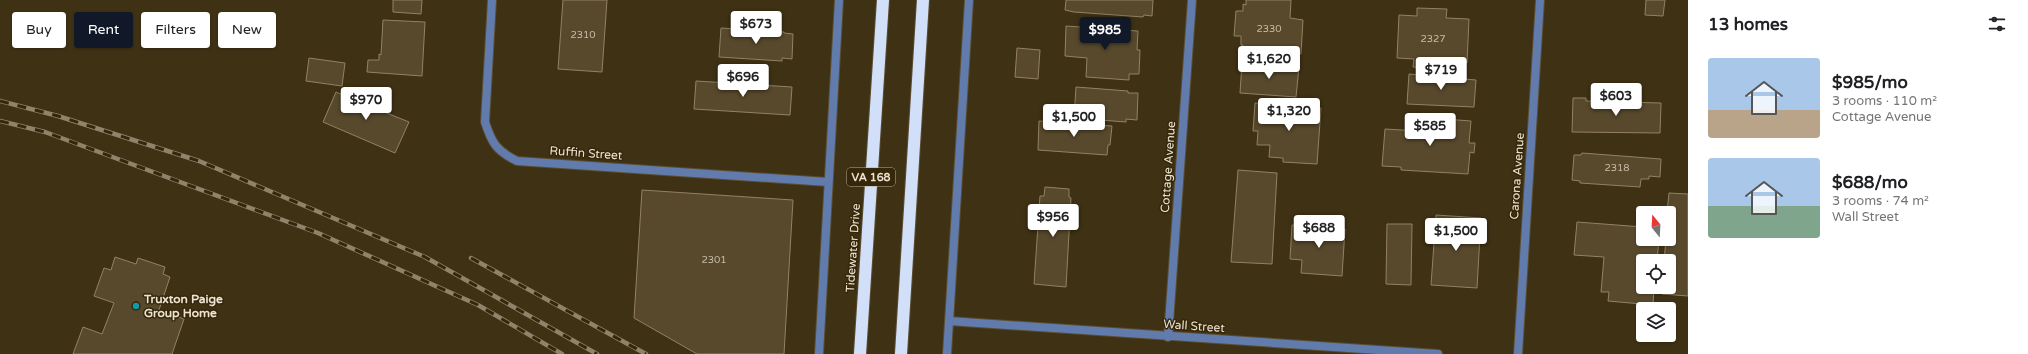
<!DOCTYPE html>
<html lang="en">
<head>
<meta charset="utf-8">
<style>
  :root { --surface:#fff; --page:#f2f2f2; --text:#202124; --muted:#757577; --accent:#111827 }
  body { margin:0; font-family:"Varela Round",sans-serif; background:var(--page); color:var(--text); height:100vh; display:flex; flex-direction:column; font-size:15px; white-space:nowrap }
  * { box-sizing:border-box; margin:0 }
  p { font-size:13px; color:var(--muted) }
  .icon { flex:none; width:22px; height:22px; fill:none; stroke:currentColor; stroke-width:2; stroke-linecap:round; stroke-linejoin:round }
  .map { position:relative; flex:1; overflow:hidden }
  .panel { display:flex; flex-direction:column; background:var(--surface); width:340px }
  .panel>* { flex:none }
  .guide { position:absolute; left:12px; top:12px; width:380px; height:36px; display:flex; gap:8px }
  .needle { width:26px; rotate:342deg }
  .fabs { position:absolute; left:1636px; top:206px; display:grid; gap:8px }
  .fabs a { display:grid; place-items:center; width:40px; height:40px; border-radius:4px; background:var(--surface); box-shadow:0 1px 3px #0004; font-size:20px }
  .price { position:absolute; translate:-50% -34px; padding:0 9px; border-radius:4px; background:#fff; color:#222; font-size:13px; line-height:26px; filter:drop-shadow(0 1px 2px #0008) }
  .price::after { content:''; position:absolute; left:50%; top:24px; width:12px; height:9px; margin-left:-6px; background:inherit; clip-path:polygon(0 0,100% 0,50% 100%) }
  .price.selected { background:var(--accent); color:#fff }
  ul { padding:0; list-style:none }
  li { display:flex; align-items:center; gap:12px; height:100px; padding:0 20px }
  li span { display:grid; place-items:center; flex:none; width:112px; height:80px; border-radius:4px; color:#555 }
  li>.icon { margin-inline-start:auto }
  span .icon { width:48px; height:48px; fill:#fffc; stroke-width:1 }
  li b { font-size:17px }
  h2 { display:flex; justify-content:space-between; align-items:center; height:48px; padding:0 20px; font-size:17px }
  .tag { padding:0 14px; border-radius:4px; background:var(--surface); box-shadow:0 1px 3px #0004; font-size:14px; line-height:36px }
  .tag.selected { background:var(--accent); color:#fff }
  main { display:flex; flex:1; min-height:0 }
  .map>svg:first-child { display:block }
  .building { fill:#58492c; stroke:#928262 }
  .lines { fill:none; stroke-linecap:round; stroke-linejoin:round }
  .street-casing { stroke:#5b4d32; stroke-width:10 }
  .highway-casing { stroke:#5b4d32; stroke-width:14 }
  .street { stroke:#617bad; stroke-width:8 }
  .highway { stroke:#d2dff8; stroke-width:12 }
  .rail-casing { stroke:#8f836b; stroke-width:4.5 }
  .rail { stroke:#352709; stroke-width:3; stroke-dasharray:9; stroke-linecap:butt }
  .culture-dot { fill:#0f9aa8; stroke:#352709; stroke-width:1.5 }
  .labels { text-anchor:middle; stroke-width:3; stroke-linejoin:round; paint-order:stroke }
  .number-label { font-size:10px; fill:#c7bca8 }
  .shield { fill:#352709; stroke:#b5ab96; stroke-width:1 }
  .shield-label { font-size:11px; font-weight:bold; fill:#ece3d2 }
  .street-label { font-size:12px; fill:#ece3d2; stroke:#352709 }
  .poi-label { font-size:12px; font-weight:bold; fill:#ece3d2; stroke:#352709; text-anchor:start }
</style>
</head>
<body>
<main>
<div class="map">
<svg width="1688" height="354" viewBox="0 0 1688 354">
  <rect width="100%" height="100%" fill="#3f3114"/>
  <g class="building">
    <polygon points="393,0 422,0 421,14 393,12"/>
    <polygon points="563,0 607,0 602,72 558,69"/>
    <polygon points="1066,0 1153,0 1152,16 1144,15 1143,17 1074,12 1065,10"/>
    <polygon points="1246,0 1291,0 1290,18 1303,20 1301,54 1243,51 1243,45 1241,45 1241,36 1234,36 1236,11 1243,11 1243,4 1246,5"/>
    <polygon points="1646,0 1665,0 1663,16 1645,15"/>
    <polygon points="1417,8 1447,9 1446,18 1469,19 1467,63 1443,61 1443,69 1413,67 1414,59 1397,58 1399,15 1417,16"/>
    <polygon points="383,20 425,22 422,76 367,72 368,60 379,60 379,54 381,55"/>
    <polygon points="1066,26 1138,31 1137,50 1140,50 1139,74 1129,74 1129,80 1086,77 1087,58 1065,56"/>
    <polygon points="721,28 784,32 784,33 793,34 792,59 782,58 782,61 719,57"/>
    <polygon points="1017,48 1040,50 1038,79 1015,77"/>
    <polygon points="309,58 345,63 342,86 306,81"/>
    <polygon points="1242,63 1299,67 1296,97 1240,93"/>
    <polygon points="1409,74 1476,80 1474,107 1407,104"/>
    <polygon points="696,81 792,87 790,115 694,109"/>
    <polygon points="1076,87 1128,91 1128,93 1138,93 1137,120 1126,119 1126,122 1074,118"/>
    <polygon points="336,92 359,102 362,95 387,105 384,112 409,122 395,153 323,122"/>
    <polygon points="1573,98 1586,98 1586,101 1661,103 1660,133 1572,132"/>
    <polygon points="1255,103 1321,108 1317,164 1283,162 1283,158 1269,157 1270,145 1257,145 1258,131 1253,131"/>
    <polygon points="1418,117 1471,121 1469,143 1475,143 1474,153 1470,152 1468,174 1401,170 1401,167 1382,166 1385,129 1417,131"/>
    <polygon points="1039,121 1112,126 1110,145 1108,145 1107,155 1038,150"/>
    <polygon points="1582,153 1661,159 1660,177 1649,176 1649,179 1641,179 1640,187 1580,183 1580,181 1572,180 1574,155 1581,155"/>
    <polygon points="1238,170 1277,173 1272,264 1231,262"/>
    <polygon points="1045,187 1069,189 1069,197 1071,198 1066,287 1034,284 1040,196 1044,196"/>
    <polygon points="642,190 793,200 784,354 697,354 634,318"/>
    <polygon points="1669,193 1688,194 1688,296 1662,294 1663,287 1669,287 1669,261 1664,261 1666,239 1669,239 1669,213 1667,213"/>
    <polygon points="1436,215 1481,218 1477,288 1431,285"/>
    <polygon points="1320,220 1330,221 1330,228 1345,229 1342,276 1301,273 1302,260 1290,259 1292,225 1320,227"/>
    <polygon points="1577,222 1643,227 1643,239 1659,239 1657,261 1643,261 1643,287 1654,287 1653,305 1608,301 1609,292 1601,292 1604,257 1574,255"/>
    <polygon points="1387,224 1412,224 1411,285 1386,284"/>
    <polygon points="115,257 136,264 138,258 165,267 163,274 170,277 159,310 184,319 172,354 73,354 83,327 102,334 114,303 94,296 104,268 111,270"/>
  </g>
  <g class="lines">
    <g class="street-casing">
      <g id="street">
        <path d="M 492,0 L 485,122 C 492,144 497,151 517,161 L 828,182"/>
        <polyline points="949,321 1438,354"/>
        <polyline points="1168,337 1192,0"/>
        <polyline points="819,354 839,0"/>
        <polyline points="947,354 969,0"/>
        <polyline points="1518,354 1540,0"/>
      </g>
    </g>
    <g class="highway-casing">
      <g id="highway">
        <polyline points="860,354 883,0"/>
        <polyline points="901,354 923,0"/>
      </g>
    </g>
    <use href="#street" class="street"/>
    <use href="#highway" class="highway"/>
    <g class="rail-casing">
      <g id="rail">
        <polyline points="0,101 58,116 199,161 425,257 597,354"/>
        <polyline points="0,121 45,132 318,233 478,305 562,354"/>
        <polyline points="471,258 646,354"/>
      </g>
    </g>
    <use href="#rail" class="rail"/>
  </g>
  <circle class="culture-dot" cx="136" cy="306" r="4"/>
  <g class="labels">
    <g class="number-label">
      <text x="1269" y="32">2330</text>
      <text x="583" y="38">2310</text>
      <text x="1433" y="42">2327</text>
      <text x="1617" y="171">2318</text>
      <text x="714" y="263">2301</text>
    </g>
    <rect class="shield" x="847" y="168" width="48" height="18" rx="3"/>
    <g class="shield-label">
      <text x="871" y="181">VA 168</text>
    </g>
    <g class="street-label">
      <text transform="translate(586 153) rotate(4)" y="4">Ruffin Street</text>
      <text transform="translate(1168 167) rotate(-86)" y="4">Cottage Avenue</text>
      <text transform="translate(1517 176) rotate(-86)" y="4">Carona Avenue</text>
      <text transform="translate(853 248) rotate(-86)" y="4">Tidewater Drive</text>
      <text transform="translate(1194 326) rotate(4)" y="4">Wall Street</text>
    </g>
    <g class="poi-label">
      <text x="144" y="303">Truxton Paige<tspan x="144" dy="14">Group Home</tspan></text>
    </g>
  </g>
</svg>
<div class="fabs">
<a><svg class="needle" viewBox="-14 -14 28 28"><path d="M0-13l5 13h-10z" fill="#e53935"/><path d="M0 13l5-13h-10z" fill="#757577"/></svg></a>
<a><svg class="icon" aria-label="locate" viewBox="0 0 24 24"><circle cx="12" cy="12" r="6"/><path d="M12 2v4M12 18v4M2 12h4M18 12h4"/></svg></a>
<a><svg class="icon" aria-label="layers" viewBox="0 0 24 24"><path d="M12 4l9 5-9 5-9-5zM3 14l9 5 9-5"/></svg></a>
</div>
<b class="price" style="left:756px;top:45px">$673</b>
<b class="price selected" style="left:1105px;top:51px">$985</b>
<b class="price" style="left:1269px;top:80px">$1,620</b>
<b class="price" style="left:1441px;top:91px">$719</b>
<b class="price" style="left:743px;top:98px">$696</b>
<b class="price" style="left:1616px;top:117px">$603</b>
<b class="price" style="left:366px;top:121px">$970</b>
<b class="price" style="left:1289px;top:132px">$1,320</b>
<b class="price" style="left:1074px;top:138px">$1,500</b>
<b class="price" style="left:1430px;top:147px">$585</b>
<b class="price" style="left:1053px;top:238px">$956</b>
<b class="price" style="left:1319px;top:249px">$688</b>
<b class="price" style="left:1456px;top:252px">$1,500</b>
<div class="guide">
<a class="tag">Buy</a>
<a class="tag selected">Rent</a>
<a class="tag">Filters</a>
<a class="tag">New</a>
</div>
</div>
<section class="panel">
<h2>13 homes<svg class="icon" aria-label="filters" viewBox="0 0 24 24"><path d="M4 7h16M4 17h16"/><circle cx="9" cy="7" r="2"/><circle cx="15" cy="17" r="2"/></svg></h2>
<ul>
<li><span style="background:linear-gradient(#a9c7e8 65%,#b9a48a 0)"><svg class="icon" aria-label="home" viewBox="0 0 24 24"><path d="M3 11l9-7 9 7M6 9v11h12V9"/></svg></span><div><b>$985/mo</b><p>3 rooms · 110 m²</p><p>Cottage Avenue</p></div></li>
<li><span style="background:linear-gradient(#a9c7e8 60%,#7fa58c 0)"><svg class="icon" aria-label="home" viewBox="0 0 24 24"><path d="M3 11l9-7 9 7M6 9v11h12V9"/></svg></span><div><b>$688/mo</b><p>3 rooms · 74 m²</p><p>Wall Street</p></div></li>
</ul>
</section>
</main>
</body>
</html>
